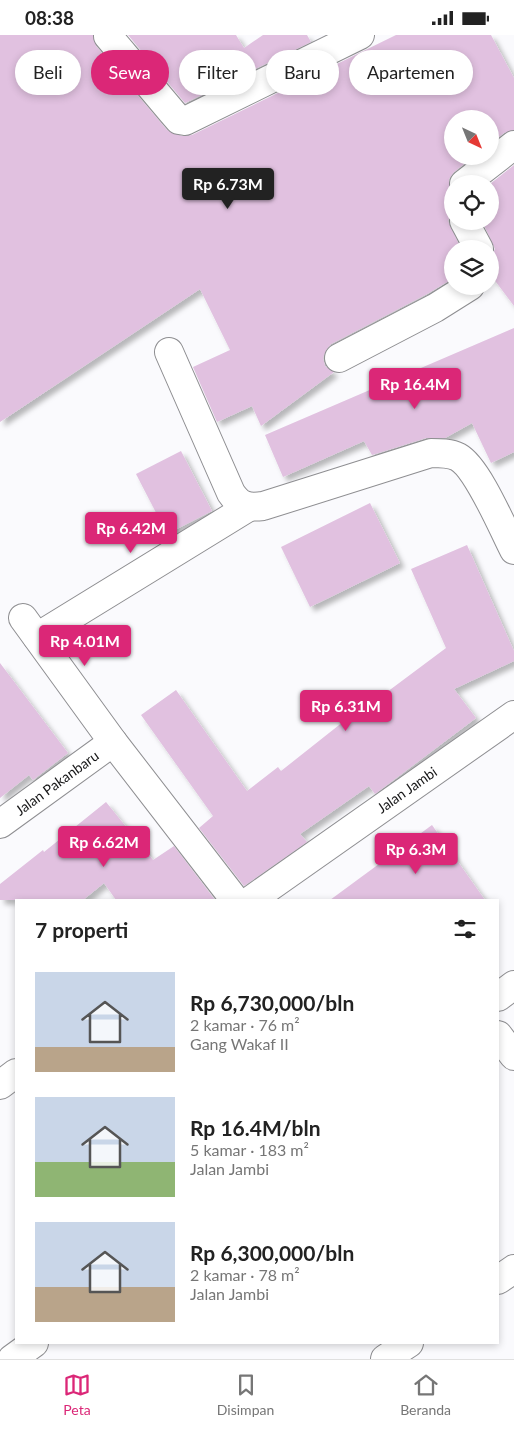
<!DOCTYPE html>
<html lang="id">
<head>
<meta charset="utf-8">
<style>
  :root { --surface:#fff; --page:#f6f6f6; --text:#222; --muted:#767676; --line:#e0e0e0; --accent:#db2777 }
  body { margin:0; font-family:Lato,sans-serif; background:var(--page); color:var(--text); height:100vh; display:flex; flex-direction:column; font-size:19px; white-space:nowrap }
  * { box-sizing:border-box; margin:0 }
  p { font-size:16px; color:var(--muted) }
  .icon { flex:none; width:28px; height:28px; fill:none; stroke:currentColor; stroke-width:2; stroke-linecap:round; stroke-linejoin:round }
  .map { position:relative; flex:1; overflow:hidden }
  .sheet { position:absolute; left:15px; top:864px; width:484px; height:445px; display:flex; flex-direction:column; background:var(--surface); border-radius:0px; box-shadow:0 2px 8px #0003 }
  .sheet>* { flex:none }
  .banner { position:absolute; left:15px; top:15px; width:485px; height:45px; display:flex; gap:10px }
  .needle { width:32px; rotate:137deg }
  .buttons { position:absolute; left:444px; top:75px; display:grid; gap:10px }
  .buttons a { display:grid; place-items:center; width:55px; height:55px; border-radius:50%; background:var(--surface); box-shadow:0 2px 8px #0003; font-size:25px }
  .price { position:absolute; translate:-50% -42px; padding:0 11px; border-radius:5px; background:var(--accent); color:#fff; font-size:16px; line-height:32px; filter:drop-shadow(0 1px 2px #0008) }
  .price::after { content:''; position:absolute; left:50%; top:30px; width:15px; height:11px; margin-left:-8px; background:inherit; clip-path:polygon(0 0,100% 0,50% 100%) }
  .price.active { background:#222; color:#fff }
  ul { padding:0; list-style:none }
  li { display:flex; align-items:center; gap:15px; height:125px; padding:0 20px }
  li span { display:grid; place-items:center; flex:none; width:140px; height:100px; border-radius:0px; color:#555 }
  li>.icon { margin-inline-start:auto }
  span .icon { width:60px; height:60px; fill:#fffc; stroke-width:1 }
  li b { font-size:21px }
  h2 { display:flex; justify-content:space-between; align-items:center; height:60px; padding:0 20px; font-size:21px }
  .chip { padding:0 18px; border-radius:22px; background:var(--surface); box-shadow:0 2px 8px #0003; font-size:18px; line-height:45px }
  .chip.active { background:var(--accent); color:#fff }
  .status { display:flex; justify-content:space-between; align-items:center; height:35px; padding:0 25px; background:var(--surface); direction:ltr }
  .status svg { height:14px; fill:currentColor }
  .dock { display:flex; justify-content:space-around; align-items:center; height:70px; border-top:1px solid var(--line); background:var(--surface); font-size:14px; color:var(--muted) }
  .dock a { display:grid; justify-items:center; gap:2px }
  .dock .active { color:var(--accent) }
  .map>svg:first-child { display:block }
  .building { fill:#e1c1e0; filter:url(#shadow) }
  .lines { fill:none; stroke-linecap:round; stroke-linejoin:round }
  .minor-casing { stroke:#8e8e91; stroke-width:30 }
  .minor { stroke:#fff; stroke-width:28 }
  .labels { text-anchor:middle; stroke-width:4.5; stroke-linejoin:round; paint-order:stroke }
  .street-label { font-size:14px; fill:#161617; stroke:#fff }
</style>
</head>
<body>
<div class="status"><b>08:38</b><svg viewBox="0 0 49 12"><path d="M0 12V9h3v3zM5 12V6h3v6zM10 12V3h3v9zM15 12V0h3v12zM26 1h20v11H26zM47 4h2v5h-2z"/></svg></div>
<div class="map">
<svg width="514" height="1324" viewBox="0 0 514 1324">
  <defs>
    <filter id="shadow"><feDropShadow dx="4.5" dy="4.5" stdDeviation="2.5" flood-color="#0004"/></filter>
  </defs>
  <rect width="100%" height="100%" fill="#fafafd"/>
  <g class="building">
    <polygon points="0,0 93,0 96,11 167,95 182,101 192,100 396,0 491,0 514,43 514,95 504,98 490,109 490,84 452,84 452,121 474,121 454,137 449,144 452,176 448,186 461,214 452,214 452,244 427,259 331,309 326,315 323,323 325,331 334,337 261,391 252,371 217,387 193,332 230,315 200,254 0,387"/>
    <polygon points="128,0 236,0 244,13 263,0 307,0 311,7 185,68"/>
    <polygon points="514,130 514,271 490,239 490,224 495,214 482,186 490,186 490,149"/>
    <polygon points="514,293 514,417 491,428 472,388 445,403 426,403 372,420 364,406 283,442 265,400"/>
    <polygon points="181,416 212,476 167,499 136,439"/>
    <polygon points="370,468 400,528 310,572 281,512"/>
    <polygon points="467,510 514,616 514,626 454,654 476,683 375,759 369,751 300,799 307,807 244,851 199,793 213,781 141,680 176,655 247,756 278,732 281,736 377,660 379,663 446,613 411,534"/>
    <polygon points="0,628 68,718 33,745 29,740 0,763"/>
    <polygon points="106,767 153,825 174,811 215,865 116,865 104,848 83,865 0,865 0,849 43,815 44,817"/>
    <polygon points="432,790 485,865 330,865"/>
  </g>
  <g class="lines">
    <g class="minor-casing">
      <g id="minor">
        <polyline points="108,1 172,77 179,85 185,86 360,0"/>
        <polyline points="464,149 514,110"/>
        <polyline points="464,186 479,214"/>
        <path d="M 169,317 L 231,458 C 240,471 247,473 263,471 L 431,418 C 440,418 450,418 458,422 C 478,433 503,494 514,515"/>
        <polyline points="339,323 435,273 470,251"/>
        <polyline points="23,583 113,707 235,865"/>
        <polyline points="37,602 247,473"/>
        <polyline points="0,789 113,707"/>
        <polyline points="251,865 514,680"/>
        <polyline points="498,962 514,950"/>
        <polyline points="498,1000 514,1021"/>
        <polyline points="0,1050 16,1038"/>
        <polyline points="498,1245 514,1234"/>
        <polyline points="12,1324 34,1308"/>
        <polyline points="385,1324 409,1308"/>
      </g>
    </g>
    <use href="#minor" class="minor"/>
  </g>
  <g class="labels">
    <g class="street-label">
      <text transform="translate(57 748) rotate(-36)" y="5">Jalan Pakanbaru</text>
      <text transform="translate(407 755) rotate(-35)" y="5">Jalan Jambi</text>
    </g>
  </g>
</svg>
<div class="buttons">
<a><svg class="needle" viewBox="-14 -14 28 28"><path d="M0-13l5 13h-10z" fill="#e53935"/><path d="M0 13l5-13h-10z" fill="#767676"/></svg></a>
<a><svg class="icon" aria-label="locate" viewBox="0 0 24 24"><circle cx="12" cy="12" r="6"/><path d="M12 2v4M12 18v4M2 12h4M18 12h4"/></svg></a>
<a><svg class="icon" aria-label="layers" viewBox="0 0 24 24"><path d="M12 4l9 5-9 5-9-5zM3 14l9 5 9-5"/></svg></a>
</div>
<b class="price active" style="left:228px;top:175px">Rp 6.73M</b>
<b class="price" style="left:415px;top:375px">Rp 16.4M</b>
<b class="price" style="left:131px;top:519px">Rp 6.42M</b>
<b class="price" style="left:85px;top:632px">Rp 4.01M</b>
<b class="price" style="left:346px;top:697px">Rp 6.31M</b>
<b class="price" style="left:104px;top:833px">Rp 6.62M</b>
<b class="price" style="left:416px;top:840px">Rp 6.3M</b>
<div class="banner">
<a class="chip">Beli</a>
<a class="chip active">Sewa</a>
<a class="chip">Filter</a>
<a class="chip">Baru</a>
<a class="chip">Apartemen</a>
</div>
<section class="sheet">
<h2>7 properti<svg class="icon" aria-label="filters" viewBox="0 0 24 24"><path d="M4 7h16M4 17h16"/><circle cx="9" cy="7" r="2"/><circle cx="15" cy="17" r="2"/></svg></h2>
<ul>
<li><span style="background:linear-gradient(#c9d6e8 75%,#b9a48a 0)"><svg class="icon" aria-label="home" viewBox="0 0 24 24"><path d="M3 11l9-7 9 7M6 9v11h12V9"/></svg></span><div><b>Rp 6,730,000/bln</b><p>2 kamar · 76 m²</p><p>Gang Wakaf II</p></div></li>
<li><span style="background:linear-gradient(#c9d6e8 65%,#8fb573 0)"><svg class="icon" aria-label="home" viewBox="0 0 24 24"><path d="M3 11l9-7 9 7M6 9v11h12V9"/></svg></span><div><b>Rp 16.4M/bln</b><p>5 kamar · 183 m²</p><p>Jalan Jambi</p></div></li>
<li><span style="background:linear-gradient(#c9d6e8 65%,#b9a48a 0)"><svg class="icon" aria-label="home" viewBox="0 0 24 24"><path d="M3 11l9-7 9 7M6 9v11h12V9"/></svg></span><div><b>Rp 6,300,000/bln</b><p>2 kamar · 78 m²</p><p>Jalan Jambi</p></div></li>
</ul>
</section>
</div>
<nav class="dock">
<a class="active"><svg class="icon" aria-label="map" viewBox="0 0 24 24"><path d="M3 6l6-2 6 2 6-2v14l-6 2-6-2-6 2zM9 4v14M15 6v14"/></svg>Peta</a>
<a><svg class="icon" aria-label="saved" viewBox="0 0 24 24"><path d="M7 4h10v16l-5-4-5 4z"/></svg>Disimpan</a>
<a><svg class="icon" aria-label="home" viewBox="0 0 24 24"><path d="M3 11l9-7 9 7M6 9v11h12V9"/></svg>Beranda</a>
</nav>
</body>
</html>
